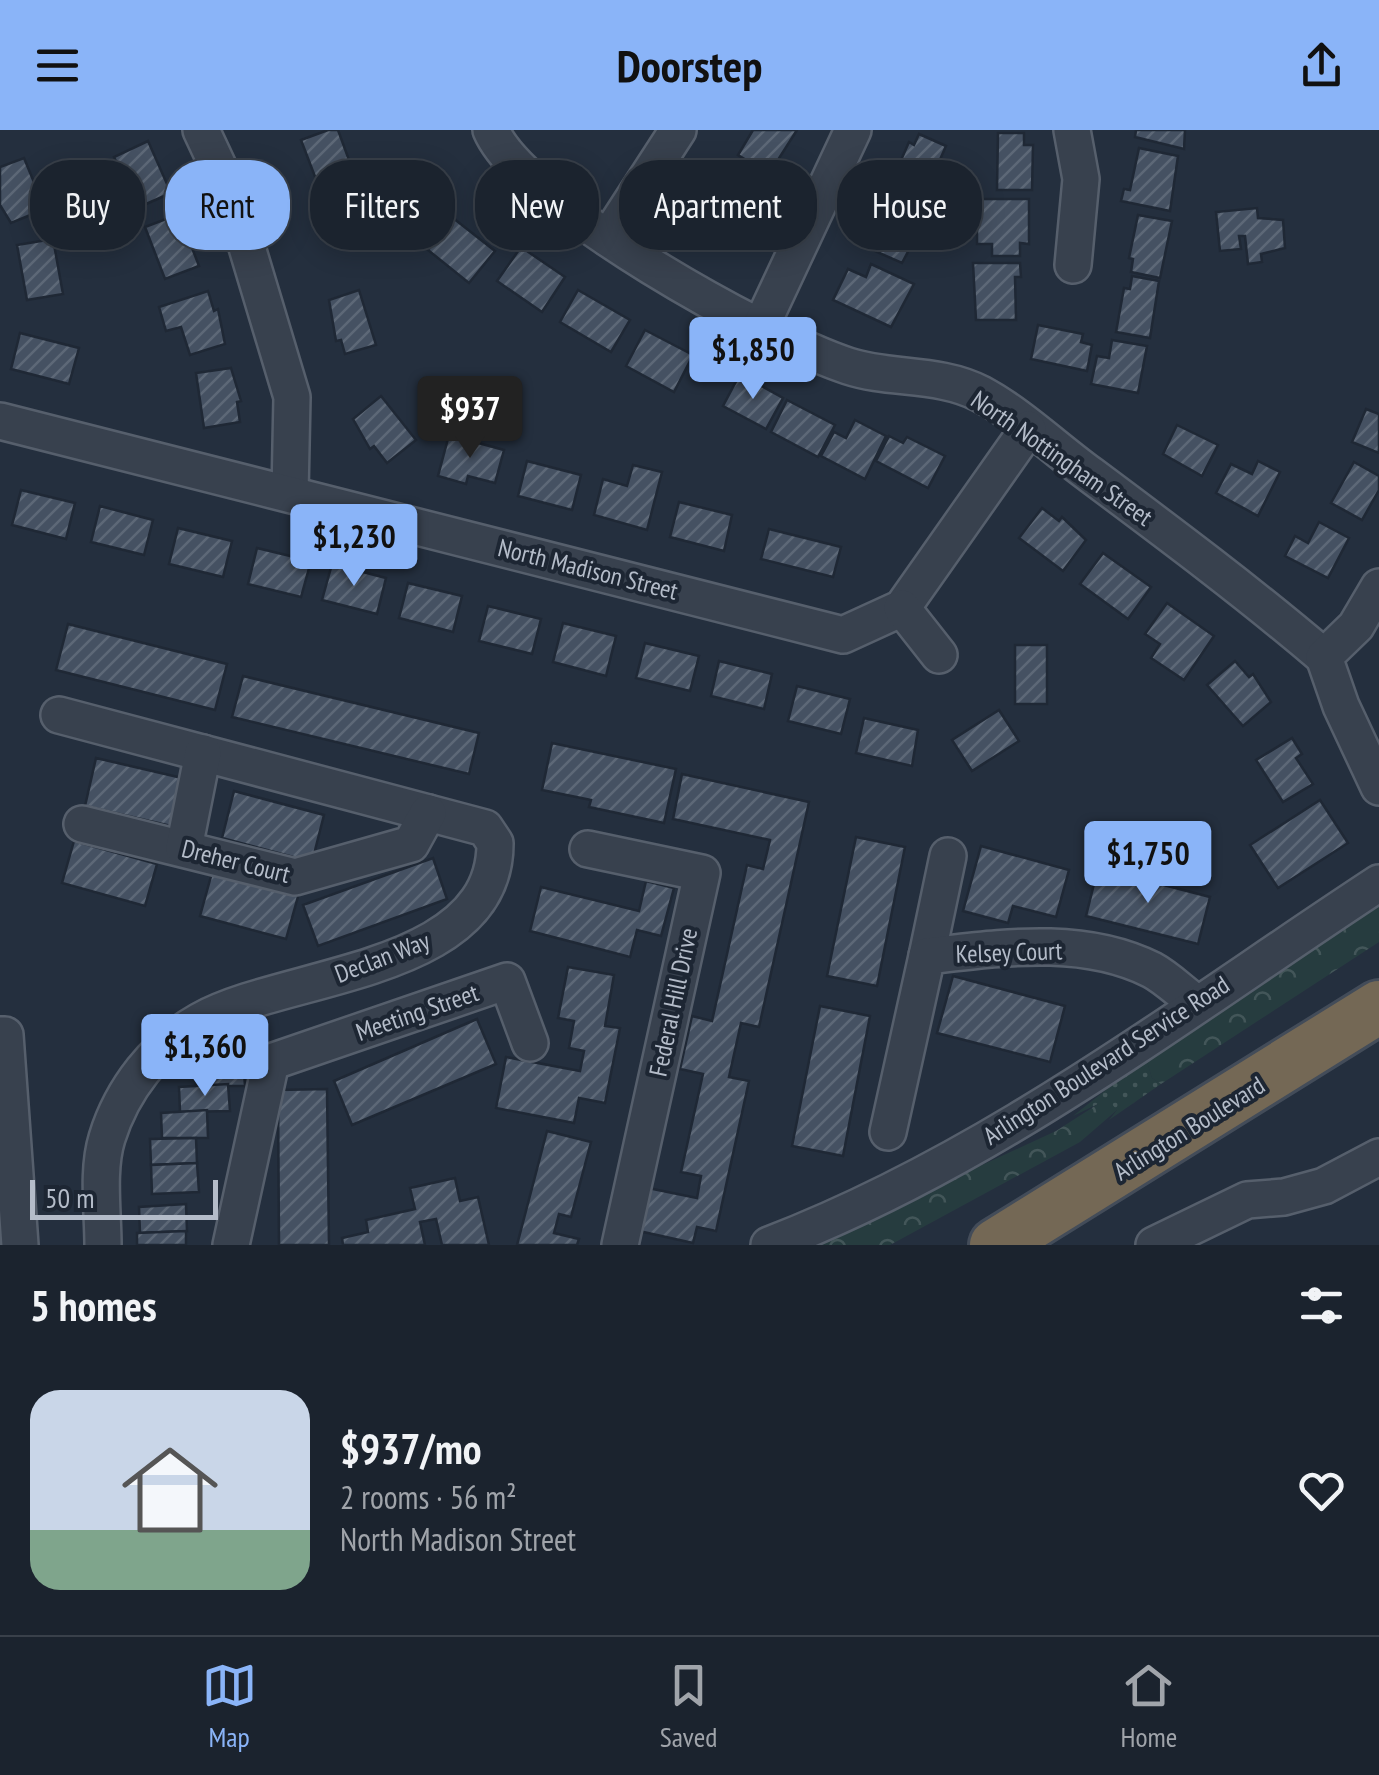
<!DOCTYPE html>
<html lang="en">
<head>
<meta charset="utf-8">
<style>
  :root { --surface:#1b232e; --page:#242b36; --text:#f1f3f6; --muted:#a0a4aa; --line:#39404a; --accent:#8ab4f8 }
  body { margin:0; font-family:"PT Sans Narrow",sans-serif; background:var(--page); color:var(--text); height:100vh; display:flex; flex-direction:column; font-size:38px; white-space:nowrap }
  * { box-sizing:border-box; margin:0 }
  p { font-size:32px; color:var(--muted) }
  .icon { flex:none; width:55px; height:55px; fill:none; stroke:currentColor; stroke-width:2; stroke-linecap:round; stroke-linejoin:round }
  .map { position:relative; height:1115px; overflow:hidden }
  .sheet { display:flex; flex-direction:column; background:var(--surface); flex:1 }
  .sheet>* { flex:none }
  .guide { position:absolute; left:30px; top:30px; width:1320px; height:90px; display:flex; gap:20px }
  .scale { position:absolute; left:30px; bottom:25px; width:188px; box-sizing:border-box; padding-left:10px; border:5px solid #b4bcc9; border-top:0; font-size:28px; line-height:35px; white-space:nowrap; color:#b4bcc9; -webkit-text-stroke:8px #1d2633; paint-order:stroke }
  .price { position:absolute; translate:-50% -85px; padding:0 22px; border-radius:10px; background:var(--accent); color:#111; font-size:32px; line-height:65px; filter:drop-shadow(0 2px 5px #0008) }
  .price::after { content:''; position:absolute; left:50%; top:60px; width:30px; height:22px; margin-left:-15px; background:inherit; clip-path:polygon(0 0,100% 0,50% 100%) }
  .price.active { background:#222; color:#fff }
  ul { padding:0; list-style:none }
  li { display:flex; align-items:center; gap:30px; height:250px; padding:0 30px }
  li span { display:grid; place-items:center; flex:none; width:280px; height:200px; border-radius:30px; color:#555 }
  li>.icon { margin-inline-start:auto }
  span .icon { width:120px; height:120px; fill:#fffc; stroke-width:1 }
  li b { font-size:42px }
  h2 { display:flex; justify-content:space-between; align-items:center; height:120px; padding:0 30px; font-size:42px }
  .tag { padding:0 35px; border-radius:40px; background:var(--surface); box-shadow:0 5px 25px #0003,0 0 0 2px var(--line); font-size:35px; line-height:90px }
  .tag.active { background:var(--accent); color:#111 }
  header { display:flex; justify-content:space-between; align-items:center; height:130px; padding:0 30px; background:var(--accent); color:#111; font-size:45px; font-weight:600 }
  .tabs { display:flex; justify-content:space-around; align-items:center; height:140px; border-top:2px solid var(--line); background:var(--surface); font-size:28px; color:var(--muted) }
  .tabs a { display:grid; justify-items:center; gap:5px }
  .tabs .active { color:var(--accent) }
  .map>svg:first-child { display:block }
  .grass { fill:url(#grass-dots) }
  .forest { fill:url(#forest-crowns) }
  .building { fill:url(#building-hatch); stroke:#1f2835; stroke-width:2.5 }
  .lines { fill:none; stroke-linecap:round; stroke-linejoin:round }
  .minor-casing { stroke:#565f6c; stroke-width:40 }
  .highway-casing { stroke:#434c59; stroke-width:58 }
  .minor { stroke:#38414e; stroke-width:35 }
  .highway { stroke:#746855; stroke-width:52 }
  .labels { text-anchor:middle; stroke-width:8; stroke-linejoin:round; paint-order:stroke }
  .street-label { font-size:25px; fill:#b4bcc9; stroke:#1d2633 }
</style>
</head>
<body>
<header><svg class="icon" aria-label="menu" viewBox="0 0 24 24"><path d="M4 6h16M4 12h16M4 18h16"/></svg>Doorstep<svg class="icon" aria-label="share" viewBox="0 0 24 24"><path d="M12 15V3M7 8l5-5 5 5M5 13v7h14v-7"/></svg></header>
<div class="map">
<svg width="1379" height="1115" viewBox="0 0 1379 1115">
  <defs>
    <pattern id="grass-dots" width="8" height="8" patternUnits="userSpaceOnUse" patternTransform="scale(2.5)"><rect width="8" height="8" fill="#263c3f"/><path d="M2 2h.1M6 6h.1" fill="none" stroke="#435659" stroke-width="1.8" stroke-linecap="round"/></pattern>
    <pattern id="forest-crowns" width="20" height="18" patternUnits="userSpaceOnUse" patternTransform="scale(2.5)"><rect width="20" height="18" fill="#263c3f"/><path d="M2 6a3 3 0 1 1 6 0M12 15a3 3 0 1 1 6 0" fill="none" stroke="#435659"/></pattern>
    <pattern id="building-hatch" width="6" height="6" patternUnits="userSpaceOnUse" patternTransform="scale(2.5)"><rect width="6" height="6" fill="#455162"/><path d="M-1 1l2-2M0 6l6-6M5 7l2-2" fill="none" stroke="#5d6877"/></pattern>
  </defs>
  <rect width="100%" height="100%" fill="#242f3e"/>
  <polygon class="grass" points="1146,928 1152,948 1161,954 1109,990 1117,980 1098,974 1073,986"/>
  <g class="forest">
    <polygon points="1379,770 1379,812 1161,954 1152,948 1146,928 1257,859"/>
    <polygon points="1110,972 1117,980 1080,1012 890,1115 808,1115 1056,1001 1098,974"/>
  </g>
  <g class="building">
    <polygon points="328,0 338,0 357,52 322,65 301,10"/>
    <polygon points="753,0 797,0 769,44 738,25"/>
    <polygon points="1136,0 1185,0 1184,19 1135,7"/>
    <polygon points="998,3 1024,3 1024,15 1033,15 1032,60 997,60"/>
    <polygon points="919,4 946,16 923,68 891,53 909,12 914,15"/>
    <polygon points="148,11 171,63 137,78 114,27"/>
    <polygon points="1139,18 1178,26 1170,81 1121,71 1124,59 1130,60"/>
    <polygon points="24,28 45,79 11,93 0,75 0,37"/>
    <polygon points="724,43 758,58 734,112 700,96"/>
    <polygon points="395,46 428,88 396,113 363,71"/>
    <polygon points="883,62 929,82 902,133 866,117 883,77 877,75"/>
    <polygon points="977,69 1029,69 1029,114 1020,113 1020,126 992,126 992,114 977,114"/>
    <polygon points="1257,78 1258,88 1283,90 1285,118 1261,124 1262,132 1248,134 1245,106 1239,106 1241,119 1220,121 1216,82"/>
    <polygon points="179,84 199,136 165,149 145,97"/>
    <polygon points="1138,85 1172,91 1160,148 1131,142 1133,129 1129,128"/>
    <polygon points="453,88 495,121 469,153 428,120"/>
    <polygon points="53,109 63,164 27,170 17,115"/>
    <polygon points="521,117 565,147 542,182 497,151"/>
    <polygon points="973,133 1020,133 1021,147 1015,147 1016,190 976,190"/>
    <polygon points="871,134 914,154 891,197 833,170 848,139 866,147"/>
    <polygon points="1132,146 1159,151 1150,208 1116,202 1124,158 1130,159"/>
    <polygon points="359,160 376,215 345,224 341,210 336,211 329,170"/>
    <polygon points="578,160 630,190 611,222 560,192"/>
    <polygon points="208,161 214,181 218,179 225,214 190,225 181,197 166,201 159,177"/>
    <polygon points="1038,195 1083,204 1081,212 1092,215 1087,241 1031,229"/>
    <polygon points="645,200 693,225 674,262 626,236"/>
    <polygon points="20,203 79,218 69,254 11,239"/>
    <polygon points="1112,210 1147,216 1138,263 1091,254 1097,226 1109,228"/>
    <polygon points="231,238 241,271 237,272 240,292 204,298 196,243"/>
    <polygon points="740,244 783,268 766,299 723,276"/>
    <polygon points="381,266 416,310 387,333 374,316 370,319 353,289"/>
    <polygon points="787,270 835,295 818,327 771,302"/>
    <polygon points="1366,279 1379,284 1379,323 1352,312"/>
    <polygon points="855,290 886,306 865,349 821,326 834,302 846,308"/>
    <polygon points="1177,295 1218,315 1202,346 1163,324"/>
    <polygon points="449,305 504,320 495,353 468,346 466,354 438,346"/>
    <polygon points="889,306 903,313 907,307 945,326 928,358 876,331"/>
    <polygon points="527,331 581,345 572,380 518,366"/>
    <polygon points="1258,331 1280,342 1258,386 1216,363 1231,334 1252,344"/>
    <polygon points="1354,332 1379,346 1379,360 1362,390 1331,373"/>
    <polygon points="633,335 662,342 647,400 594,385 603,349 627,356"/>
    <polygon points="21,360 75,373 66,409 12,395"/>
    <polygon points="679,372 732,385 724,421 670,407"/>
    <polygon points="100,376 153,390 144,425 91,412"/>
    <polygon points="1042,378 1059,391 1062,387 1086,410 1063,441 1019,408"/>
    <polygon points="1319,392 1349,408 1328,448 1285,426 1295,406 1308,413"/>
    <polygon points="178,398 232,411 223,447 169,434"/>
    <polygon points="769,399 841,417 833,447 761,429"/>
    <polygon points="257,418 311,431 301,467 248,454"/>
    <polygon points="1103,423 1151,457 1128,489 1080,454"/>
    <polygon points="332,434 386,448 377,484 322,470"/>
    <polygon points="408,453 462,466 453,502 399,488"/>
    <polygon points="1167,473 1214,506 1184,550 1151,528 1160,514 1145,504"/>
    <polygon points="488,476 541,489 532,524 479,511"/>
    <polygon points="563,493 616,506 606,546 553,532"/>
    <polygon points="68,494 227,534 215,580 56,540"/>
    <polygon points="645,513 699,526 690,561 636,548"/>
    <rect x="1015" y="515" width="32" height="59"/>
    <polygon points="719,531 772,544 764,579 711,566"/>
    <polygon points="1235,531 1249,547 1253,544 1271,572 1243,596 1207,555"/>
    <polygon points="243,546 479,603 469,644 232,587"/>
    <polygon points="797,556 850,569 841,604 788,591"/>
    <polygon points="999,580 1019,611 972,641 952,610"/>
    <polygon points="864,588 918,600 912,636 856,623"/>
    <polygon points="1292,608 1302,624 1296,628 1313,654 1283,672 1256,630"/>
    <polygon points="552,613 676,639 664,693 589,677 591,670 542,660"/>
    <polygon points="96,628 182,648 171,696 85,676"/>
    <polygon points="682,644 809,672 759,897 741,893 729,947 749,951 716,1101 697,1097 693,1113 639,1101 648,1058 697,1068 701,1046 681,1042 703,944 680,939 692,886 712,891 747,735 763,739 770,710 673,689"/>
    <polygon points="234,661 324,685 312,732 222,708"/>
    <polygon points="1320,670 1348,713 1278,758 1250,715"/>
    <polygon points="856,707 905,717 877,856 827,846"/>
    <polygon points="74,711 157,734 145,776 62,753"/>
    <polygon points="981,716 1069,740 1056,787 1013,776 1008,793 963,781"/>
    <polygon points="433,728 447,769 318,816 303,775"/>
    <polygon points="1098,738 1210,767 1198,814 1086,786"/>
    <polygon points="213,739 299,763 286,809 200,786"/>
    <polygon points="646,751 674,758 661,806 637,800 630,827 530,801 541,757 639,781"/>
    <polygon points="568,837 614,845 605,896 620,898 605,973 579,968 574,993 496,978 506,927 580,941 584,921 569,918 574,891 558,888"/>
    <polygon points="953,846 1065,876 1050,932 937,903"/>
    <polygon points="820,876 870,886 843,1026 792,1016"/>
    <polygon points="477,889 496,934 352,995 334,951"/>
    <polygon points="243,928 245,956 196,956 195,930"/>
    <polygon points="228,954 230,981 180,982 179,957"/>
    <polygon points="327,959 329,1115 279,1115 278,960"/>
    <polygon points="207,980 208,1008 162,1008 161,983"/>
    <polygon points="547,1001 591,1012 571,1087 559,1084 554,1103 579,1109 577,1115 517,1115"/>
    <polygon points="196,1008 197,1033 151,1035 150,1009"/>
    <polygon points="197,1033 199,1062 152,1064 151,1035"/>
    <polygon points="455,1048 460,1071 478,1067 489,1115 442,1115 436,1089 420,1092 425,1115 343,1115 342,1108 368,1102 366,1090 415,1079 410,1058"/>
    <polygon points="186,1074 187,1101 140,1103 139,1077"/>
    <polygon points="186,1101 186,1115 137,1115 137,1103"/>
  </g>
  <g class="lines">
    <g class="minor-casing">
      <g id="minor">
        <polyline points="201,0 231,64 292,267 290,363"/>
        <path d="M 491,0 C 523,75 768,210 848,236 C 890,250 939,242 981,264 C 1020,285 1055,319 1091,345 C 1170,404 1249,463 1324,527"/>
        <polyline points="1072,0 1081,49 1073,135"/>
        <polyline points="608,108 678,0"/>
        <polyline points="761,196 853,0"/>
        <polyline points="0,291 843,505 902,478 1028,299"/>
        <polyline points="1379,457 1356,496 1324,527 1341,576 1379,657"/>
        <polyline points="902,478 939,525"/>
        <path d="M 59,585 L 485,698 L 495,713 C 496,844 284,843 200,891 C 156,916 122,959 107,1008 C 97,1040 103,1082 103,1115"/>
        <polyline points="82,694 295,747 411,714 428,683"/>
        <polyline points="184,718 203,623"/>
        <polyline points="588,719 702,743 620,1115"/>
        <polyline points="927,826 948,726"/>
        <polyline points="0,905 5,905 20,1115"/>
        <path d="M 888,1002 L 927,826 C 1001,818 1082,805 1152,840 C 1167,848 1182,863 1196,873"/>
        <polyline points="231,1115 271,932 507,851 530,913"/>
        <path d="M 769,1115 C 991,1030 1182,882 1379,753"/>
        <polyline points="1154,1115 1247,1070 1284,1067 1324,1056 1379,1027"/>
      </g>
    </g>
    <g class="highway-casing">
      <polyline id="highway" points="996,1115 1379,877"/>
    </g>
    <use href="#minor" class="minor"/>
    <use href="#highway" class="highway"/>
  </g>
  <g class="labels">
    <g class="street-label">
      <text transform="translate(1062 328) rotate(35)" y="9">North Nottingham Street</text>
      <text transform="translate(588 439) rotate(14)" y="9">North Madison Street</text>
      <text transform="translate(236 731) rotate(14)" y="9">Dreher Court</text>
      <text transform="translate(1009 822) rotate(-2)" y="9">Kelsey Court</text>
      <text transform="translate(382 827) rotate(-21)" y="9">Declan Way</text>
      <text transform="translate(673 872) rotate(-78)" y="9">Federal Hill Drive</text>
      <text transform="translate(417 882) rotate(-19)" y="9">Meeting Street</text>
      <text transform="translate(1106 930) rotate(-33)" y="9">Arlington Boulevard Service Road</text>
      <text transform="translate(1189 998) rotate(-32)" y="9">Arlington Boulevard</text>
    </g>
  </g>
</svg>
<div class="scale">50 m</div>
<b class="price" style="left:753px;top:272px">$1,850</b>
<b class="price active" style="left:470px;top:331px">$937</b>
<b class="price" style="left:354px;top:459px">$1,230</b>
<b class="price" style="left:1148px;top:776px">$1,750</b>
<b class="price" style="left:205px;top:969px">$1,360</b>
<div class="guide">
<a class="tag">Buy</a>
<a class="tag active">Rent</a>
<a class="tag">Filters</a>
<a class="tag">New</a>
<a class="tag">Apartment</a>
<a class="tag">House</a>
</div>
</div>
<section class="sheet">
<h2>5 homes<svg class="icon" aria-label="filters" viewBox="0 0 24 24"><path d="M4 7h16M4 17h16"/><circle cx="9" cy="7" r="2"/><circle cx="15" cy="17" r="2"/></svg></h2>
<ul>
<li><span style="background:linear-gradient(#c9d6e8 70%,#7fa58c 0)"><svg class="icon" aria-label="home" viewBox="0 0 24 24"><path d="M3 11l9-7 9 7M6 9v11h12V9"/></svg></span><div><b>$937/mo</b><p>2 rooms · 56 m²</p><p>North Madison Street</p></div><svg class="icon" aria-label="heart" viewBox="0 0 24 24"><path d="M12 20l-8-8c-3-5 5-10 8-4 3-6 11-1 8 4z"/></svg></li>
</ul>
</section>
<nav class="tabs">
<a class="active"><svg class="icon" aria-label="map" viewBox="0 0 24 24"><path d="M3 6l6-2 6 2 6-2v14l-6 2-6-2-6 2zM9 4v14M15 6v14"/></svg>Map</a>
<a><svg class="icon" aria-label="saved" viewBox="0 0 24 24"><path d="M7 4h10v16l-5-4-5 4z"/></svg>Saved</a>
<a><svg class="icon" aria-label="home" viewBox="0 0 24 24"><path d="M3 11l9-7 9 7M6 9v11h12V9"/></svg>Home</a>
</nav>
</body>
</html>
